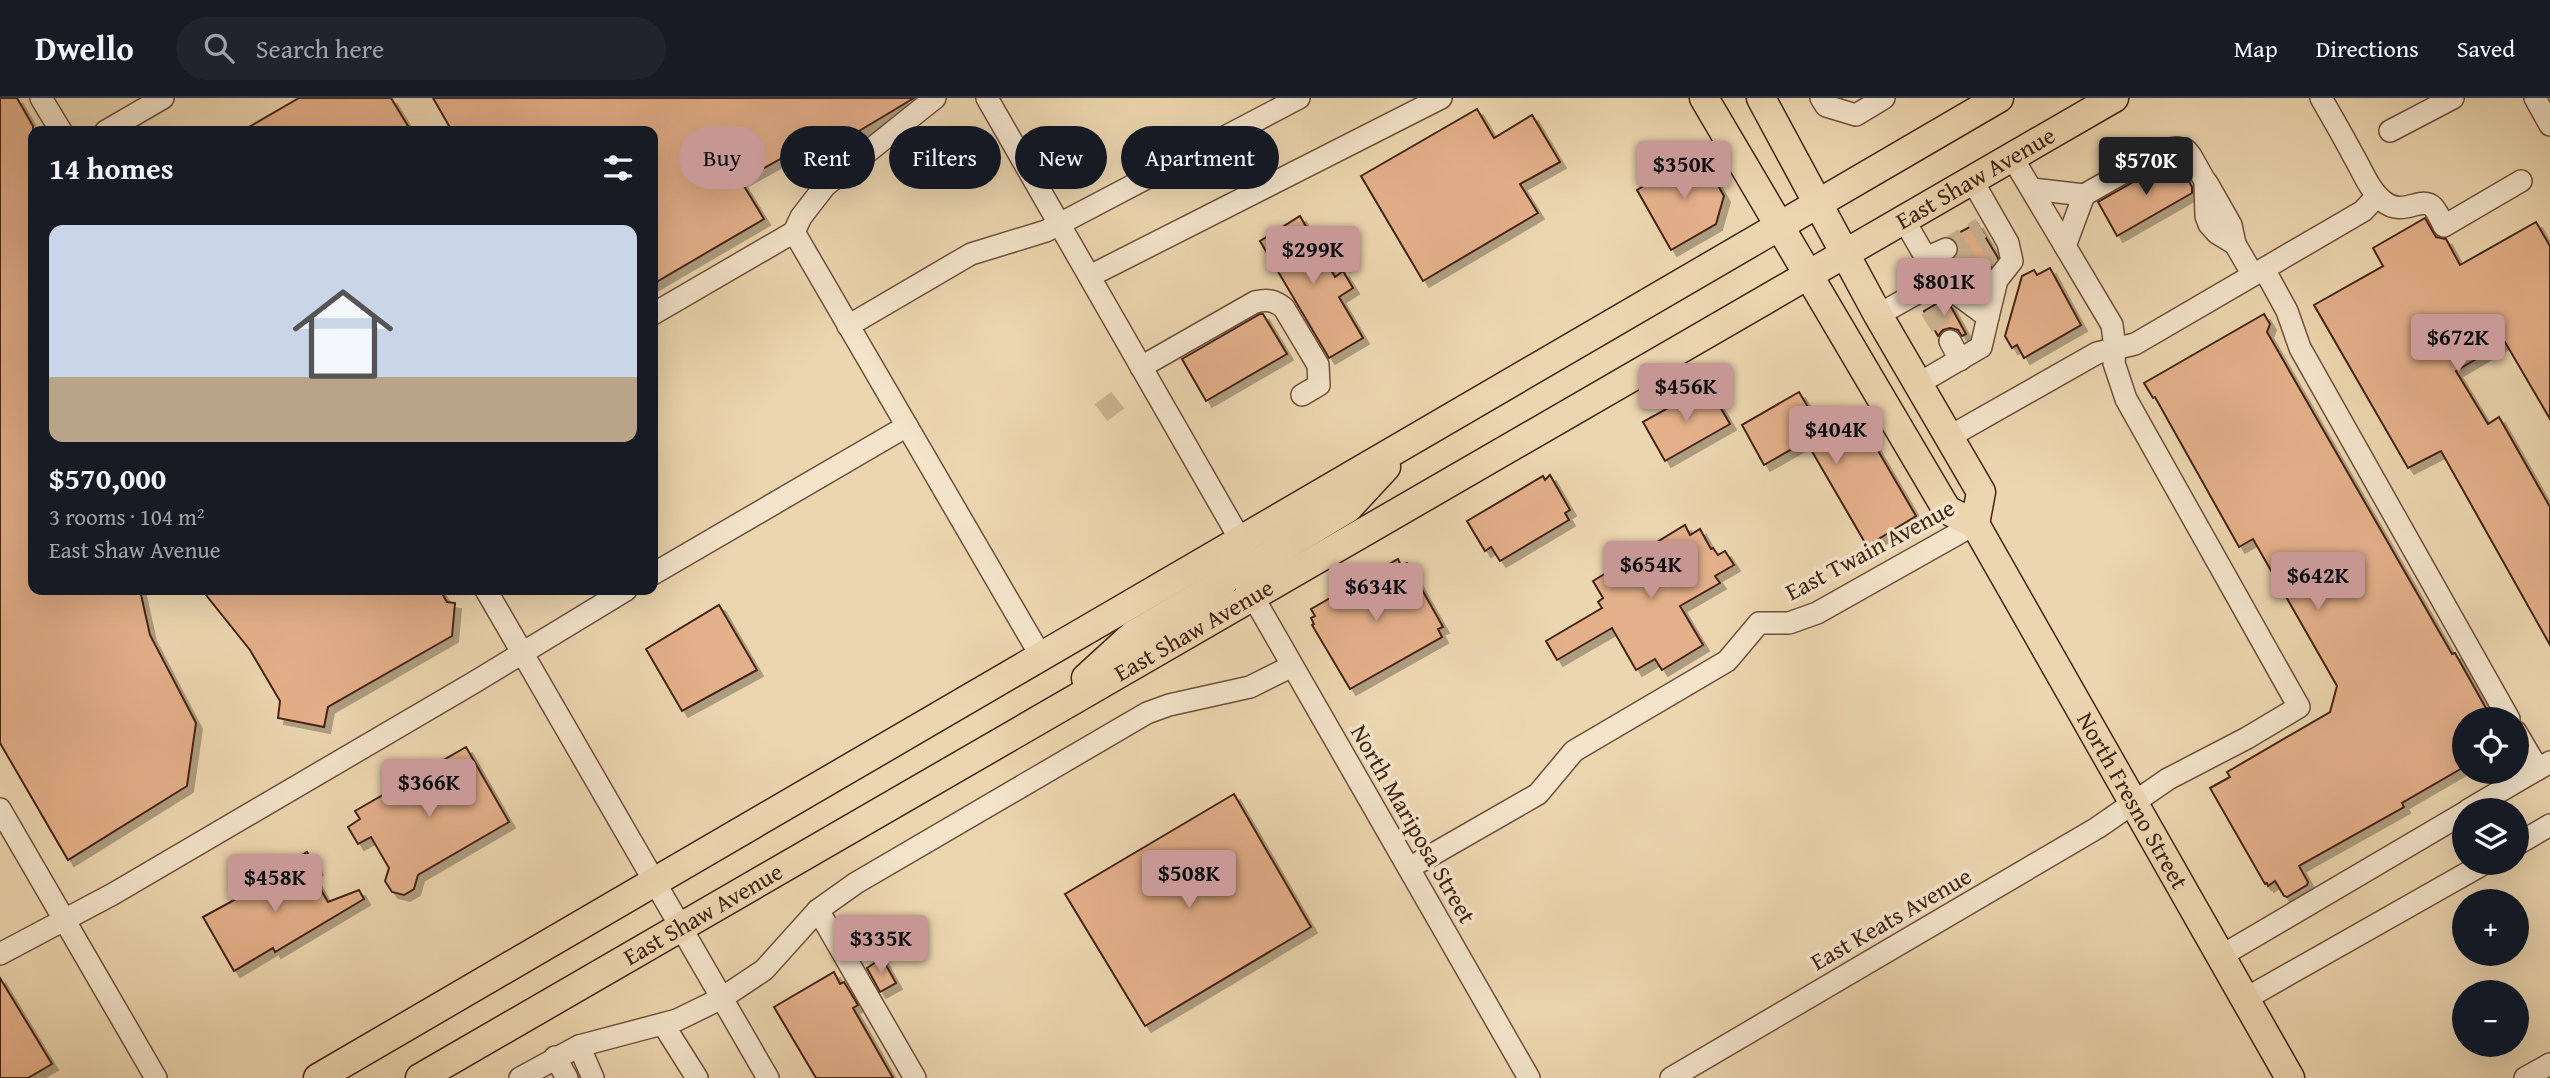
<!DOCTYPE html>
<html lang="en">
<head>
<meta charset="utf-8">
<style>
  :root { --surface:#171b24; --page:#20242c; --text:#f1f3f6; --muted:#9ea1a6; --line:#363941; --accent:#c59692 }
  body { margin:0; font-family:"Gentium Book Plus",serif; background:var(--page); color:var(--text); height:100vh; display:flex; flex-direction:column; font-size:26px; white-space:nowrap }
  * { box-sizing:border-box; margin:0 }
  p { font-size:23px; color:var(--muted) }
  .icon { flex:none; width:38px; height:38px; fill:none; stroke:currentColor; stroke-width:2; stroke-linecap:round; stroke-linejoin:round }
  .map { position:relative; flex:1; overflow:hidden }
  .side { position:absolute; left:28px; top:28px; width:630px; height:469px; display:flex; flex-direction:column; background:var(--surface); border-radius:14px; box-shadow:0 7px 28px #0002 }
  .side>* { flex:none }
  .guide { position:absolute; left:679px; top:28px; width:665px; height:63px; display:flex; gap:14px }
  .fabs { position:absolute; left:2452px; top:609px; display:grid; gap:14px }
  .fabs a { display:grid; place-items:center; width:77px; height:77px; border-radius:50%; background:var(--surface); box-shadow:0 7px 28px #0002; font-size:35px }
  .price { position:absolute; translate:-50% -60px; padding:0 16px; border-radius:7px; background:var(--accent); color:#111; font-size:23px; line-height:46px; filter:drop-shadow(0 2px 4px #0008) }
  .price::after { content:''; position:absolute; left:50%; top:42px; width:21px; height:16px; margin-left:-10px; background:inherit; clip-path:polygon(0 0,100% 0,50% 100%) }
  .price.active { background:#222; color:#fff }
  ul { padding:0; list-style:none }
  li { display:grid; align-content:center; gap:14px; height:371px; padding:0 21px }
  li span { display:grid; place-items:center; height:217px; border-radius:14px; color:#555 }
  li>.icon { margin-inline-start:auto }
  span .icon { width:126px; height:126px; fill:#fffc; stroke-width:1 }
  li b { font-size:30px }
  h2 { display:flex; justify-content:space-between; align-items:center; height:84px; padding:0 21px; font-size:30px }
  .chip { padding:0 24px; border-radius:32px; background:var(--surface); box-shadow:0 7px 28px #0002; font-size:24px; line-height:63px }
  .chip.active { background:var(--accent); color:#111 }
  header { display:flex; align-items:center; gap:42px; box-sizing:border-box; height:98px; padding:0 35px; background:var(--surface); border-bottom:2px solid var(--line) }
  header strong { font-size:33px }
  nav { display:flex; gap:38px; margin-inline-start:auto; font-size:24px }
  .search { width:490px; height:63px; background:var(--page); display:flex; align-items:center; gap:18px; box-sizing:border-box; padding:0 24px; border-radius:38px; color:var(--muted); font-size:26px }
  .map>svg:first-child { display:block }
  .building { fill:#e4b08a; stroke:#452313; stroke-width:2; filter:url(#shadow) }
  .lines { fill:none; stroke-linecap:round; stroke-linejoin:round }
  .minor-tunnel { stroke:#cbb290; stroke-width:21; stroke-dasharray:21 10; stroke-linecap:butt }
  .minor-casing { stroke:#6f503a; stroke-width:24 }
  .major-casing { stroke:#452313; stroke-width:31 }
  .minor { stroke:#f3e4cb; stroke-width:21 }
  .major { stroke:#ecd6af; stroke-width:28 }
  .labels { text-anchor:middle; stroke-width:7; stroke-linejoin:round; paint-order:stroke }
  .street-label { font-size:24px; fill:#452313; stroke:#f3e4cb }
</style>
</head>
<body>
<header>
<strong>Dwello</strong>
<div class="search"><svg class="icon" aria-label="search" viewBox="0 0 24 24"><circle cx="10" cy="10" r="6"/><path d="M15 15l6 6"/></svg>Search here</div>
<nav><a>Map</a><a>Directions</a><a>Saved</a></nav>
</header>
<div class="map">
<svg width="2550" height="980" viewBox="0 0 2550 980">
  <defs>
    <filter id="shadow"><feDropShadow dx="6" dy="6" stdDeviation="0" flood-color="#0004"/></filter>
  </defs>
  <rect width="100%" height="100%" fill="#ecd6af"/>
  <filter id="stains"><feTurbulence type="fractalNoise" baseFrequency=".00286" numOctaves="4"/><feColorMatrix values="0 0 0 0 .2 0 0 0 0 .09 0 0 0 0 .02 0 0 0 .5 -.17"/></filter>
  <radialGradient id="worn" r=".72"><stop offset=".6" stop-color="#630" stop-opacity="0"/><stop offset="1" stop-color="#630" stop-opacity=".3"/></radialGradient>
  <g class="building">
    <polygon points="0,0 17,0 33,28 33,492 140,492 150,537 196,625 187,688 68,762 0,645"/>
    <polygon points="299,0 391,0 411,33 242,33"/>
    <polygon points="433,0 914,0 824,54 816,41 741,83 764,121 653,186 653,33 452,33"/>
    <polygon points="1477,11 1494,40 1532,17 1560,64 1520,86 1538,115 1423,183 1361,78"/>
    <polygon points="1699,55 1724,98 1716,126 1671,152 1637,92"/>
    <polygon points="2178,64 2192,89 2192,95 2117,138 2098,104 2167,65"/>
    <polygon points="1300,118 1335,179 1343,173 1353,190 1339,199 1363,240 1329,260 1260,143"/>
    <polygon points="2425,120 2436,139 2446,141 2460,167 2536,124 2550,148 2550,321 2505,244 2456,273 2488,326 2499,319 2550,409 2550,547 2441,353 2408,370 2314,207 2383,168 2373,150"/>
    <polygon points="1977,125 1998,160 1984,180 1969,189 1952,163 1959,152 1958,145 1951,139"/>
    <polygon points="2050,170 2081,227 2024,260 2017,247 2012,250 2005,238 2022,178 2034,172 2037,177"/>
    <polygon points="1943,202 1950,207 1966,236 1962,238 1958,232 1950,230 1943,232 1938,238 1924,213"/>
    <polygon points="1260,216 1263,216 1287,256 1206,303 1182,261"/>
    <polygon points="2264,216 2270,226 2267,234 2452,556 2455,555 2492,621 2464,621 2464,669 2402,705 2404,709 2299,768 2308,784 2307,787 2287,799 2284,798 2275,783 2268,788 2267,785 2265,786 2210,690 2230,679 2227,674 2330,614 2337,588 2253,441 2239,449 2155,299 2153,300 2144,285"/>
    <polygon points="1708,288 1730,326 1665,363 1643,324"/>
    <polygon points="1799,294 1833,351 1866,332 1916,418 1867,448 1806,343 1764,367 1742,327"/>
    <polygon points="1550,377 1570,412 1565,415 1569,422 1500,463 1491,449 1485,453 1467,423 1543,378 1545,382"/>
    <polygon points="1685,427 1690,437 1700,431 1711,451 1713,450 1718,457 1725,453 1734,467 1715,478 1720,485 1680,508 1703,547 1662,572 1655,561 1636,572 1612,530 1557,562 1546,543 1602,510 1598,504 1603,500 1593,483"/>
    <polygon points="1398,461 1401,468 1407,465 1443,529 1438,531 1442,539 1350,591 1312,527 1314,526 1311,520 1315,518 1311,511"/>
    <polygon points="202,492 440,492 447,504 455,505 452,538 328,609 324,629 278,620 280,603 250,552"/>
    <polygon points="719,507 757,572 682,613 646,551"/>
    <polygon points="466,649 509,724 418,777 414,791 404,797 392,794 385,783 389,770 371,739 358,746 348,729 360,721 355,713"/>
    <polygon points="1234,696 1311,829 1145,928 1065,796"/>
    <polygon points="307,754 317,771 311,775 328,804 359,792 364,801 275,854 273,850 234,873 203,819 280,777 278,773 281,770"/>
    <polygon points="882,860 896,885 880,894 867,870"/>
    <polygon points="834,874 840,886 844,884 858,907 853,910 893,980 816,980 774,909"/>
    <polygon points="0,880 52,966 28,980 0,980"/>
  </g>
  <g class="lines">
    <g class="minor-tunnel">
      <polyline points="1946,151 1981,130"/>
      <polyline points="1954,164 1988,146"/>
      <polyline points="1963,181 1997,161"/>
      <polyline points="1930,211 1950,243"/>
      <polyline points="1103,300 1118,320"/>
    </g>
    <g class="minor-casing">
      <g id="minor">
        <polyline points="41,0 61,33"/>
        <polyline points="987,0 1241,443"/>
        <polyline points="1821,0 1826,8 1856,17 1884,0"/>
        <path d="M 2321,0 C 2332,19 2343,38 2353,57 C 2362,72 2369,92 2383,103 C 2403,120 2421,97 2433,109 C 2437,113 2441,122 2444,128 L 2521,83"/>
        <polyline points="2535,0 2550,27"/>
        <polyline points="106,33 163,0"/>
        <polyline points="2390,33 2453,0"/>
        <polyline points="1972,82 2008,145 2012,163 1997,182 1988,219"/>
        <polyline points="2207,85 2231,127 2235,146"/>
        <polyline points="2032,91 2084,97 2163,52 2177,50 2186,52 2191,58 2205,83 2206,118 2209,126 2217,135 2235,146 2253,177"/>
        <polyline points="1904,122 1926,160 1949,190 1988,219 1981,249 1918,286"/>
        <polyline points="794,134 1042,560"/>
        <polyline points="2065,148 2084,97"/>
        <polyline points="1926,160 1946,151"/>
        <polyline points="2264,171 2287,213 2300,250 2509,621"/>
        <polyline points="1090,178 1441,0"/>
        <polyline points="653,216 794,134 801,119 825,88 935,0"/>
        <polyline points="1878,217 1942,181"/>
        <polyline points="848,228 971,156 1046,133 1299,0"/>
        <polyline points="1950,243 1960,262"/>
        <path d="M 1141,269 L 1255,204 C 1267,201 1274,202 1284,210 L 1318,267 L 1319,287 L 1302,297"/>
        <polyline points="1949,339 2097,255 2135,246 2363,113 2377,98"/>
        <polyline points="653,476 907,328"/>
        <polyline points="486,492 768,980"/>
        <polyline points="1252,497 1529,980"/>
        <polyline points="2516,634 2538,671"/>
        <polyline points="0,711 156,980"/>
        <polyline points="2468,712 2550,664"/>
        <polyline points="2516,747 2550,727"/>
        <polyline points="1409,770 1538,696 1574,653 1727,563 1759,525 1789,525 1817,515 1975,426"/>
        <polyline points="818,812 915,980"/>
        <polyline points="0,856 113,796 473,585 626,492"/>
        <polyline points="2221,858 2464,715"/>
        <polyline points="2245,901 2485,765"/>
        <polyline points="663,926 697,980"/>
        <polyline points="579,948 593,980"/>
        <polyline points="555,959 567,980"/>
        <polyline points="520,980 579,948 677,922 722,900 764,872 818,812 856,785 1147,615 1169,607 1250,589 1292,568"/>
        <polyline points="1671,980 2097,730 2168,681 2247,640 2299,609 2126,301 2114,265 2115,250 2112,227 2012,59"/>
        <polyline points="2525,980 2550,966"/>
      </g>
    </g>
    <g class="major-casing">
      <g id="major">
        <path id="s1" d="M 1704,0 L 1947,412 L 1975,426 L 2290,980"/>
        <polyline points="1761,0 1878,217 1981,394 1975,426"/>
        <path d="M 1252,497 C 1247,483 1248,475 1258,464 L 1348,410 L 1386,369"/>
        <polyline points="1086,580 1133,537 1223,484 1239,463 1241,443"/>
        <polyline points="318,980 1999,0"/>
        <path id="s2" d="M 420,980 L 2114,0"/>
      </g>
    </g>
    <use href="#minor" class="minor"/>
    <use href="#major" class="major"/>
  </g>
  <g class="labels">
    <g class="street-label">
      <text dy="8" stroke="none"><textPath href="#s2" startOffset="1797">East Shaw Avenue</textPath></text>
      <text transform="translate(1870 452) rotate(-28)" y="8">East Twain Avenue</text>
      <text dy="8" stroke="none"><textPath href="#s2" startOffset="894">East Shaw Avenue</textPath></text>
      <text dy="8" stroke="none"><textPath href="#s1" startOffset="828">North Fresno Street</textPath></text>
      <text transform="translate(1413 726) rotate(60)" y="8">North Mariposa Street</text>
      <text dy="8" stroke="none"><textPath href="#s2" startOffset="327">East Shaw Avenue</textPath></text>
      <text transform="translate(1891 821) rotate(-30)" y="8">East Keats Avenue</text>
    </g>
  </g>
  <rect width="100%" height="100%" filter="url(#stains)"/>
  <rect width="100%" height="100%" fill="url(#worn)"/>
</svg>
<div class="fabs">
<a><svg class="icon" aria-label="locate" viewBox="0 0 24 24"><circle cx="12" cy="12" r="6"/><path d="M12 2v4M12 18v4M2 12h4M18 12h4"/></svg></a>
<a><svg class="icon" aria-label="layers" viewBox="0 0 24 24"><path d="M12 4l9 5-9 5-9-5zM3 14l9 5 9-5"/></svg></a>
<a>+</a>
<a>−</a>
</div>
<b class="price active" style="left:2146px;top:99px">$570K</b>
<b class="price" style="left:1684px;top:103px">$350K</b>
<b class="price" style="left:1313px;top:188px">$299K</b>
<b class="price" style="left:1944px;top:220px">$801K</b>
<b class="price" style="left:2458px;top:276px">$672K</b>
<b class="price" style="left:1686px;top:325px">$456K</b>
<b class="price" style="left:1836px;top:368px">$404K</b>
<b class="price" style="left:1651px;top:503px">$654K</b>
<b class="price" style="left:2318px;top:514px">$642K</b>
<b class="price" style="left:1376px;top:525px">$634K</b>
<b class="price" style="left:429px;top:721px">$366K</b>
<b class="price" style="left:1189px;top:812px">$508K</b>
<b class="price" style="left:275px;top:816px">$458K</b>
<b class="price" style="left:881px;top:877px">$335K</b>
<div class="guide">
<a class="chip active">Buy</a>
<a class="chip">Rent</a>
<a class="chip">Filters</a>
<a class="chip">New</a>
<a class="chip">Apartment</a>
</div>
<section class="side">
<h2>14 homes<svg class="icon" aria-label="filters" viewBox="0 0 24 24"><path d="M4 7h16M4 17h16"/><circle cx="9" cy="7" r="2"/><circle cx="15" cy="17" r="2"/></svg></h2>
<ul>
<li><span style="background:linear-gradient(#c9d6e8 70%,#b9a48a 0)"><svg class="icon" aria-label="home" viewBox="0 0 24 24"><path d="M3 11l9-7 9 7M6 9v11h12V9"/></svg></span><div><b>$570,000</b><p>3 rooms · 104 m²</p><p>East Shaw Avenue</p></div></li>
</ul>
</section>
</div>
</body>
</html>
